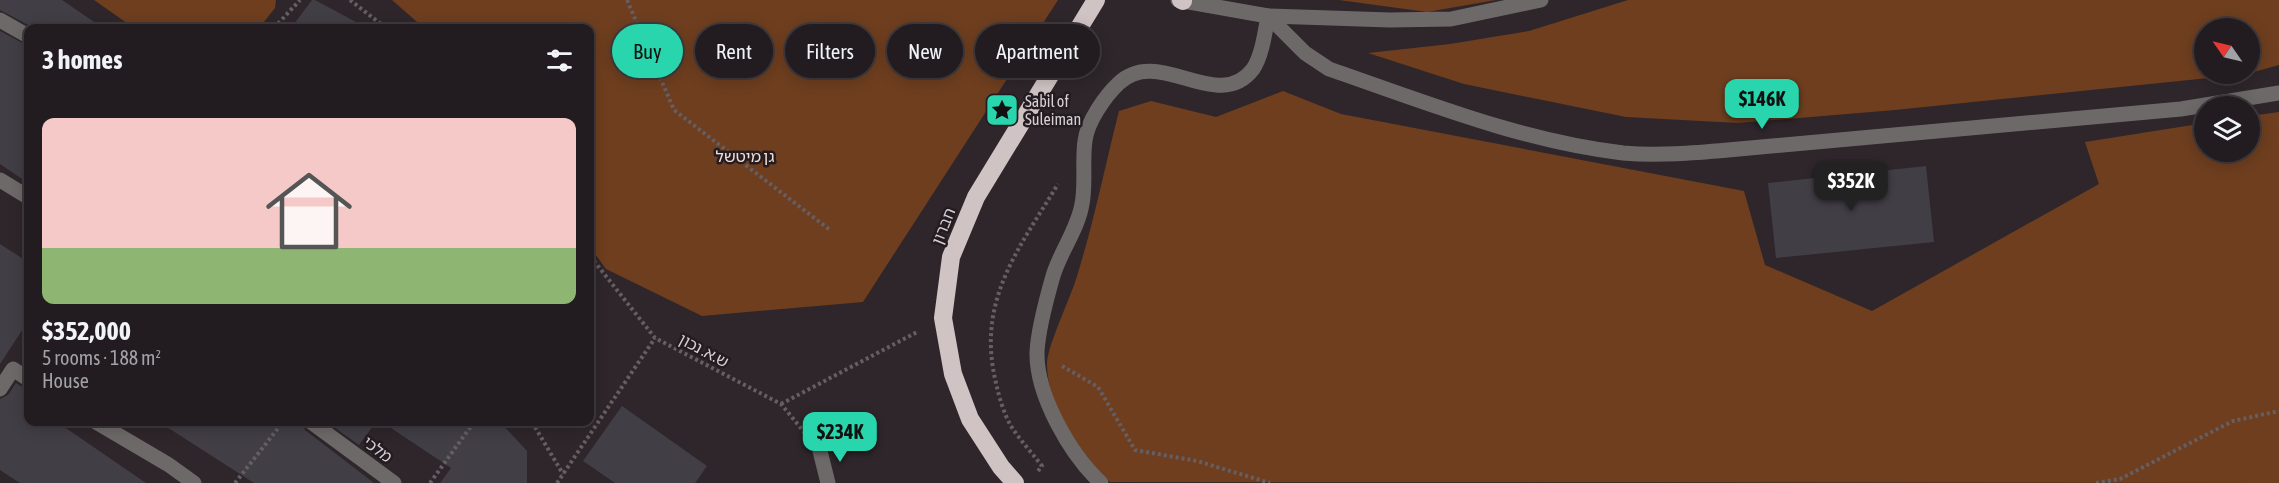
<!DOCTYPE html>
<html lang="en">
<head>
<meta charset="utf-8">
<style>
  :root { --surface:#221c20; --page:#2e292d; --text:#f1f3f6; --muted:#a2a1a5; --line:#3f3a3e; --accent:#29d5ac }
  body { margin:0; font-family:"Asap Condensed","Noto Sans Hebrew",sans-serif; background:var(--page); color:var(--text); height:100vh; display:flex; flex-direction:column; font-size:22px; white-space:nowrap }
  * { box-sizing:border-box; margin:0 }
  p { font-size:20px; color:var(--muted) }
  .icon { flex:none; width:33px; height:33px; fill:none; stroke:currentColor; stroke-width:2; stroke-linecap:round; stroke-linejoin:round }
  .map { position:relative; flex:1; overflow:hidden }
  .side { position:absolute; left:24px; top:24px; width:570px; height:402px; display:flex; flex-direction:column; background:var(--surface); border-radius:12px; box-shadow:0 3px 15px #0003,0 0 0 2px var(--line) }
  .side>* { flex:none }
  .banner { position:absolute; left:612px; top:24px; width:570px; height:54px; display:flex; gap:12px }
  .needle { width:39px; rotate:304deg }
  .tools { position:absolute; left:2194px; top:18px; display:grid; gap:12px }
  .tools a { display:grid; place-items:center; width:66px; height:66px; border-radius:50%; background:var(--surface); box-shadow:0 3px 15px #0003,0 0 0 2px var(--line); font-size:30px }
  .price { position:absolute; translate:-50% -51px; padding:0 14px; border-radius:12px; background:var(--accent); color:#111; font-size:20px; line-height:39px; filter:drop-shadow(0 2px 3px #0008) }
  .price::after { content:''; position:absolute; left:50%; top:36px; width:18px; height:14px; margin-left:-9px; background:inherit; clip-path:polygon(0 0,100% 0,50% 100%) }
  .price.selected { background:#222; color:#fff }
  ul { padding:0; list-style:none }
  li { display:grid; align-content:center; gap:12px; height:318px; padding:0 18px }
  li+li { border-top:2px solid var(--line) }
  li span { display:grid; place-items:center; height:186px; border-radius:12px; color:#555 }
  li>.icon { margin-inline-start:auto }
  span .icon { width:108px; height:108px; fill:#fffc; stroke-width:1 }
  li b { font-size:26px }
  h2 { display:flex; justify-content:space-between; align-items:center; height:72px; padding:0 18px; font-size:26px }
  .chip { padding:0 21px; border-radius:27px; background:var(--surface); box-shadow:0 3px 15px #0003,0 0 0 2px var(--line); font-size:21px; line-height:54px }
  .chip.selected { background:var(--accent); color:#111 }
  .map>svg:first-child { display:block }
  .green { fill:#6e3e1f }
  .building { fill:#423e46 }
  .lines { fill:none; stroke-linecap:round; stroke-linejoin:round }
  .path { stroke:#655e62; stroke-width:4; stroke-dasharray:3 3; stroke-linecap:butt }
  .minor { stroke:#6e6969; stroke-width:15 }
  .highway { stroke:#d0c3c3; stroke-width:18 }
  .labels { text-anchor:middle; stroke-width:5; stroke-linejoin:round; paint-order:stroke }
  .poi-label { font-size:16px; fill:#d5d0d3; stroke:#241c21; text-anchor:start }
  .park-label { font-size:16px; fill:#f4ded1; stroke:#241c21 }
  .street-label { font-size:16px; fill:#d5d0d3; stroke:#241c21 }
</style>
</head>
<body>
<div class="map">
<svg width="2279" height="483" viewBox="0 0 2279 483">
  <rect width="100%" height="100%" fill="#2e262a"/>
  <g class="green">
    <polygon points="94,0 276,0 275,8 259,28 134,28"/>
    <polygon points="392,0 1058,0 863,302 702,316 606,269 590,247 590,28 424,28"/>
    <polygon points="1339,0 1496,0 1427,12"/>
    <polygon points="1628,0 2279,0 2279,65 2250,73 2250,28 2205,28 2205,74 2248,74 1895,110 1738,123 1626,117 1464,84 1368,53 1450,44 1529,31"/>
    <path d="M 1283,91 L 1341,114 L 1744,191 L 1765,265 L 1872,311 L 2099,184 L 2085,142 L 2205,123 L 2205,152 L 2250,152 L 2250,116 L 2279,112 L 2279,483 L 1110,482 C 1082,456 1046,403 1047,363 C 1048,344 1071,297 1077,276 C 1094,222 1105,166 1119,111 L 1151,101 L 1216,117 Z"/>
  </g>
  <g class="building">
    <polygon points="0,0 62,0 103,28 34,28 0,10"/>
    <polygon points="312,0 315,0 367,28 291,28"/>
    <polygon points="0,31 28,46 28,183 0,164"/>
    <polygon points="1926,166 1934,242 1776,258 1768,183"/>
    <polygon points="0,244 28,262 28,321 0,364"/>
    <polygon points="16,383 28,391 28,422 57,422 146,483 20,483 0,470 0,399 8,395"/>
    <polygon points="622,406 707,466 695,483 615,483 583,461"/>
    <polygon points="159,422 301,422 305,430 374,483 254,483"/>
    <polygon points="327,422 376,422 359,445"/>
    <polygon points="382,422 500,422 527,451 527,483 440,483 451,468"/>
  </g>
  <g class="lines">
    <g class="path">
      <polyline points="350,0 386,28"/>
      <polyline points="627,0 674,110 830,230"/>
      <polyline points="274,28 300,0"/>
      <polyline points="590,256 655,338 781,404 805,433"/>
      <polyline points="1062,366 1098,387 1135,450 1197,461 1270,483"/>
      <polyline points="781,404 919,331"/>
      <polyline points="532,422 563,474"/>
      <path d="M 1038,471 L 1042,466 C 1032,453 1020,440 1011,426 C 1004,414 999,397 996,383 C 976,301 1018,250 1058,184"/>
      <polyline points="235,483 283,422"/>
      <polyline points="430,483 474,422"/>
      <polyline points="557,483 655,338"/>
      <polyline points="2096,483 2120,479 2233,421 2279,411"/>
    </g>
    <g class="minor">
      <polyline points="1178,0 1268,16 1390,20 1451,19 1541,0"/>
      <path d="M 1268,16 L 1305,53 L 1329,69 C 1425,102 1521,141 1623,153 C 1658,156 1694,153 1728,150 L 2181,109 L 2279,93"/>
      <polyline points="0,20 28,36"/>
      <polyline points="0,180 28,197"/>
      <polyline points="0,389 13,369 28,379"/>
      <polyline points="96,422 169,465 194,483"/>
      <polyline points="311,422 394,483"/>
      <polyline points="820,451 828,483"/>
      <path d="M 1101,483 C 1070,454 1036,395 1037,352 C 1038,330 1047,297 1053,276 C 1060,252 1078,229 1082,204 C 1086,184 1082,162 1085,141 C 1087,122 1105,96 1119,83 C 1159,45 1218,115 1253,69 C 1262,56 1265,32 1268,16"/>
    </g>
    <g class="highway">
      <polyline points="1181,0 1183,1"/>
      <polyline points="1015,483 1001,467 970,419 953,374 943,318 951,257 976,197 1096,0"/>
    </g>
  </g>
  <defs>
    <g id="sight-square" transform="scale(1.725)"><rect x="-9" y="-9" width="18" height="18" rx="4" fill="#29d5ac" stroke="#241c21"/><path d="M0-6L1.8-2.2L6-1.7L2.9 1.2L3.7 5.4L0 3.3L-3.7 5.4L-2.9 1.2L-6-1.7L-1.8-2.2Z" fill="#111"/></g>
  </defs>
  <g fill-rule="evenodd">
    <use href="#sight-square" x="1002" y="110"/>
  </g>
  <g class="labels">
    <g class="poi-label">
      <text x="1025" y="107">Sabil of<tspan x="1025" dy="18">Suleiman</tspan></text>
    </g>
    <g class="park-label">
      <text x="745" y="162">גן מיטשל</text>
    </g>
    <g class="street-label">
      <text transform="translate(943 226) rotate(-68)" y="6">חברון</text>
      <text transform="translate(704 350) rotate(28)" y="6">ש.א. נכון</text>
      <text transform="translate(378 449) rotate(37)" y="6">מלכי</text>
    </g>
  </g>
</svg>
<div class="tools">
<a><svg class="needle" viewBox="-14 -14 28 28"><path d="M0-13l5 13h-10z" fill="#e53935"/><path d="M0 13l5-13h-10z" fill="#a2a1a5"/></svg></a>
<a><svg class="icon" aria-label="layers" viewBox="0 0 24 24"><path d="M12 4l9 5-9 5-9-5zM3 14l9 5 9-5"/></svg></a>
</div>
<b class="price" style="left:1762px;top:130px">$146K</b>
<b class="price selected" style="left:1851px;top:212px">$352K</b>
<b class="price" style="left:840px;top:463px">$234K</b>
<div class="banner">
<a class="chip selected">Buy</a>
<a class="chip">Rent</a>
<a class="chip">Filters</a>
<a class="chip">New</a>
<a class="chip">Apartment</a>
</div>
<section class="side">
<h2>3 homes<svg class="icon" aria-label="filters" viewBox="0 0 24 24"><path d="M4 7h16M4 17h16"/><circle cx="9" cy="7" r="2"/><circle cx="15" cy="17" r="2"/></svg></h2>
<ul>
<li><span style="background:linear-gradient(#f6c9c9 70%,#8fb573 0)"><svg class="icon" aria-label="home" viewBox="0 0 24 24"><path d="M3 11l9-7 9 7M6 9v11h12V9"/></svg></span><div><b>$352,000</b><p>5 rooms · 188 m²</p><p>House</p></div></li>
</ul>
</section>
</div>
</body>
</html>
